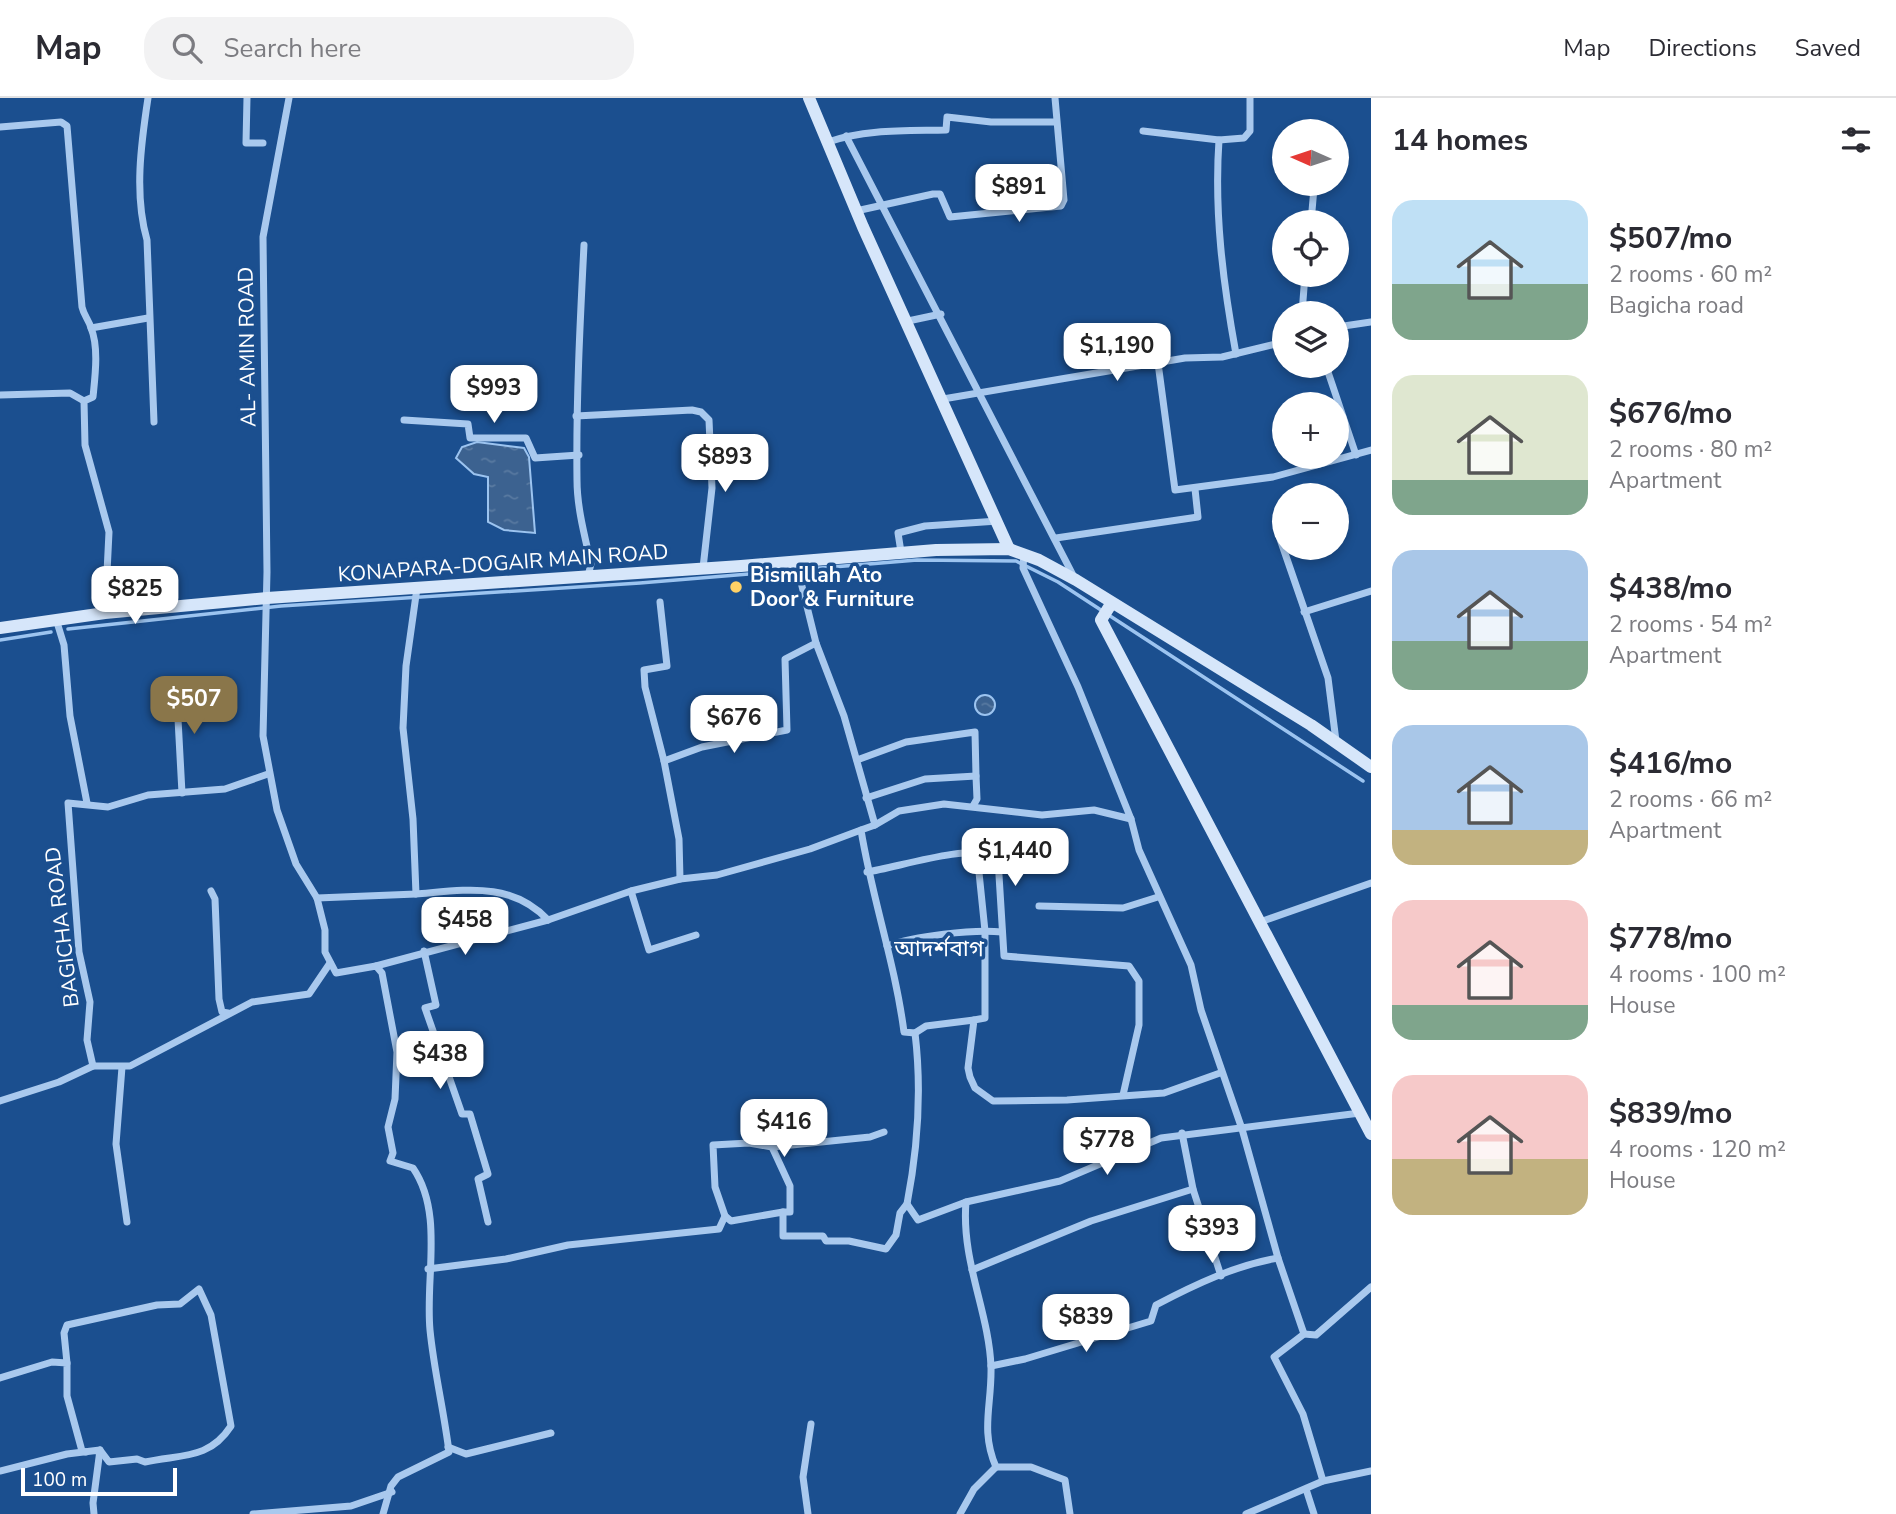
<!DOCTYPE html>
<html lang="en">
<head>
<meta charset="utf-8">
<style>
  :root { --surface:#fff; --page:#f2f2f3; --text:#2b2b33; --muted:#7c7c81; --line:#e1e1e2; --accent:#8a764a }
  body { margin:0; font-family:"Nunito Sans","Noto Sans Bengali",sans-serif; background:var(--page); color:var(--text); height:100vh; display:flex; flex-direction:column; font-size:26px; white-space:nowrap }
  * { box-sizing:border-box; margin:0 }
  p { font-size:23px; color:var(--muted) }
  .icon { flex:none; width:38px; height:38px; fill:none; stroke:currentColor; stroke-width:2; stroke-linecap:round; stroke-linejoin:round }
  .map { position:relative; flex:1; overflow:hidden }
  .sheet { display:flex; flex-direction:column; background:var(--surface); width:525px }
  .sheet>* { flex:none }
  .needle { width:46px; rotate:273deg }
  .controls { position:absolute; left:1272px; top:21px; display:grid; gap:14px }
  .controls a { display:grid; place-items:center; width:77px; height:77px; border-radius:50%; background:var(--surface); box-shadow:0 4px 10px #0003; font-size:35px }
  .scale { position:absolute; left:21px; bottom:18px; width:156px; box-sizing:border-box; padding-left:7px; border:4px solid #fff; border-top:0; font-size:19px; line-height:24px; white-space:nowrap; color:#fff; -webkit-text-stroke:5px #1b4f8f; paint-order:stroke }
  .price { position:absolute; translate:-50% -60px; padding:0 16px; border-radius:14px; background:#fff; color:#222; font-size:23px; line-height:46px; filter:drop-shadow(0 2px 4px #0008) }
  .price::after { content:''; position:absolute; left:50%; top:42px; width:21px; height:16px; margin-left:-10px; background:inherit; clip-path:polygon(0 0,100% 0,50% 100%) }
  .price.current { background:var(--accent); color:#fff }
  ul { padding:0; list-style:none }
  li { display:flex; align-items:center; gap:21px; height:175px; padding:0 21px }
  li span { display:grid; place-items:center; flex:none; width:196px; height:140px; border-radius:21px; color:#555 }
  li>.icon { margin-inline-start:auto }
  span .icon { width:84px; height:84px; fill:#fffc; stroke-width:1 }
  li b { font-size:30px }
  h2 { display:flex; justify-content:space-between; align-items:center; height:84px; padding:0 21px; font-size:30px }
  header { display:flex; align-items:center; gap:42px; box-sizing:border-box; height:98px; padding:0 35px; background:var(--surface); border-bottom:2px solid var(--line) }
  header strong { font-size:33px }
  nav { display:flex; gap:38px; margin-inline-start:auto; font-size:24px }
  .search { width:490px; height:63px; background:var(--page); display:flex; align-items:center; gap:18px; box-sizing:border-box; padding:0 24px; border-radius:28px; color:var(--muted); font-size:26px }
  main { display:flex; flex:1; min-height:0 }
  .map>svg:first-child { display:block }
  .water { fill:url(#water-ripples); stroke:#9cc4f0; stroke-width:2 }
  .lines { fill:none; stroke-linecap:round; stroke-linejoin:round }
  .stream { stroke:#9cc4f0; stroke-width:3.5 }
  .street { stroke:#a9c9ee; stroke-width:7 }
  .secondary { stroke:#d6e6fa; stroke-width:12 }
  .poi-dot { fill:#ffd166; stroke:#1b4f8f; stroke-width:2.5 }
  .labels { text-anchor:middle; stroke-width:7; stroke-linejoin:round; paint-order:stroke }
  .street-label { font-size:21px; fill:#fff; stroke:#1b4f8f }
  .poi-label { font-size:21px; font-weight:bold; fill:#fff; stroke:#1b4f8f; text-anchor:start }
  .neighbourhood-label { font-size:23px; fill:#fff; stroke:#1b4f8f }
</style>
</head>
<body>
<header>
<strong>Map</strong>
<div class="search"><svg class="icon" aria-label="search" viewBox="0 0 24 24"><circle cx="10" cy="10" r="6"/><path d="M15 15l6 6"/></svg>Search here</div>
<nav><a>Map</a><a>Directions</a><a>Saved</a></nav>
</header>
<main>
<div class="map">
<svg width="1371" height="1416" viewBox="0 0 1371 1416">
  <defs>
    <pattern id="water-ripples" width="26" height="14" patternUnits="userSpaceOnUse" patternTransform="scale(1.75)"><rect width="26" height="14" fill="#3c6290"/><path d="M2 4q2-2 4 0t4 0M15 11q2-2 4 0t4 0" fill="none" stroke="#597aa1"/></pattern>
  </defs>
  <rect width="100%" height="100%" fill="#1b4f8f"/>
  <g class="water">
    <polygon points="477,344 524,350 529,359 535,435 504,432 488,424 488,379 474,376 456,360 462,349"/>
    <circle cx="985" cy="607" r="10"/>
  </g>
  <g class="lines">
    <g class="stream">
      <polyline points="68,531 281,508 640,485 917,462 1016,463 1058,484 1363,683"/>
      <polyline points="0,542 51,534"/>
    </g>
    <g class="street">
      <path d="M 148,0 C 141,46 134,97 147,142 L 154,324"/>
      <polyline points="247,0 246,45 263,45"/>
      <path d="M 289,0 L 263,139 L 267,474 L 263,638 L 277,712 L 296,766 L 317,800 L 325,832 L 325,854 L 336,875 L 376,868 L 382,875 L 397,954 L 395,1001 L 388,1029 L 393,1055 L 390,1063 L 413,1070 C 444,1115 425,1180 430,1232 C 434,1273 444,1313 449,1354 L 398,1379 L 391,1388 L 383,1416"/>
      <path d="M 0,29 L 61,24 L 67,28 L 82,209 C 84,218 89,222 91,230 C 99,249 95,279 93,299 L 84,303 L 85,347 L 109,434 L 105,515"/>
      <polyline points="1143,33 1219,42 1244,40 1250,33 1250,0"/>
      <polyline points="846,38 1074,479"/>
      <path d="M 1219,42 C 1214,114 1223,185 1236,256"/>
      <path d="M 828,44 C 866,31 906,33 946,32 L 947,19 L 991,24 L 1056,24"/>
      <polyline points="856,113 933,96 940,96 950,119 1061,108 1064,102 1055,0"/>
      <polyline points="1311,124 1314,90"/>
      <path d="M 584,147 C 580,225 576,304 577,382 C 577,410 585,439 591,466 L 588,478"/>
      <polyline points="1302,215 1305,177"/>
      <polyline points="908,223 941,216"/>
      <polyline points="1337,229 1371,224"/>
      <polyline points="91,230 148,220"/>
      <polyline points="1158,265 1175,392 1273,379 1371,352"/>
      <polyline points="1326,268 1356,357"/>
      <polyline points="0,297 70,295 84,303"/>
      <polyline points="943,301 1185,260 1222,259 1284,244"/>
      <polyline points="576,318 692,312 701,314 709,322 712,390 703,470"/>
      <polyline points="404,322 468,326 470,340 526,340 535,360 579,357"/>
      <polyline points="1284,419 1276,424 1279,438 1328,580 1336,643"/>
      <polyline points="1056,440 1198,419 1195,391"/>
      <polyline points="901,454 898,435 925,428 998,423"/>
      <polyline points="1024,455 1023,470 1078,589 1131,721 1139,752 1191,867 1201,912 1242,1031 1278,1160 1304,1236 1274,1259 1303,1316 1323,1383"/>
      <path d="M 796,464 L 816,545 L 844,618 L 875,727 L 861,732 C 872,800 895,865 904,934 L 915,935 C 922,993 918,1049 907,1106 L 918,1122 L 966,1104 C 961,1163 989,1214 991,1269 C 992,1307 980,1332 996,1369 L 1031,1369 L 1065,1382 L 1070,1416"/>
      <polyline points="660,504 667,568 644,572 645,589 664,663"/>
      <polyline points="1304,514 1371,493"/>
      <polyline points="56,521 64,547 70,618 87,705"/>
      <polyline points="176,584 182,695"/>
      <polyline points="857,662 906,644 975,634 976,678"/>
      <polyline points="866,700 925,681 976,678 977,701 973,708"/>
      <polyline points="875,727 899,713 944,706 1042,717 1094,712 1131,721"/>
      <polyline points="977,755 985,833 985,920 974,922 968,970 970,979 975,990 993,1003 1067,1002 1164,995 1220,975"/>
      <path d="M 867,774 C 899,769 965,747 995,757 L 998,761 L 1004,858 L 1129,868 L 1139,883 L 1139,927 L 1123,997"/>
      <polyline points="680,781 679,741 664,663 702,649 787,632 785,561 816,545"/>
      <polyline points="211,793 215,801 219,901 222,914 228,915"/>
      <polyline points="631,793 649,852 696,837"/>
      <path d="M 416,796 C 465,792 511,783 548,822"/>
      <polyline points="317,800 416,796 413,721 403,630 406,568 417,490"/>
      <polyline points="1039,808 1123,810 1158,799"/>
      <polyline points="1260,824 1371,785"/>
      <path d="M 887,848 C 914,838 973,831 1002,834"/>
      <polyline points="424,853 436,907 425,910 462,1016 470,1016 488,1076 478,1081 488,1124"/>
      <polyline points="376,868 548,822 631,793 680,781 717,777 810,751 861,732"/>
      <polyline points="915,935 926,928 974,922"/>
      <polyline points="93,968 87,942 90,904 79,854 68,705 108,709 148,697 225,691 268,676"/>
      <polyline points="122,969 116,1046 127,1124"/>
      <polyline points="0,1003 59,984 93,968 130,968 252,904 309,896 330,865"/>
      <polyline points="1182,1035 1193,1091 1221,1178"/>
      <polyline points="772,1049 790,1088 790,1114 783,1114"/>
      <polyline points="966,1104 1060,1083 1161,1040 1360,1015"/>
      <polyline points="725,1118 715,1089 713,1047 749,1045 772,1049 870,1039 884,1034"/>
      <polyline points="428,1171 506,1161 568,1147 719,1131 725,1118 731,1123 783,1114 783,1138 823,1138 826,1143 849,1143 886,1151 896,1137 900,1115 907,1106"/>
      <polyline points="972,1172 1091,1123 1193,1091"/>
      <polyline points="1304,1236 1316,1237 1371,1189"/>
      <path d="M 67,1265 L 64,1235 L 67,1227 L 157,1207 L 180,1206 L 199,1191 L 211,1217 L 231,1328 C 209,1362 181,1356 145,1364 L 137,1361 L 109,1364 L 100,1352"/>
      <path d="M 991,1268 L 1025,1261 L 1151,1223 L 1156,1207 C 1194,1187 1236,1167 1278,1160"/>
      <polyline points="0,1280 52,1264 67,1265 67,1298 82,1353 86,1354"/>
      <polyline points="448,1349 466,1356 551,1335"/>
      <polyline points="0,1373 67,1356 100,1352 93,1405 94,1416"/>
      <polyline points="1306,1391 1314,1416"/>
      <polyline points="253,1416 351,1408 392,1394"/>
      <polyline points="808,1416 803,1379 811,1326"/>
      <polyline points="960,1416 974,1391 996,1369"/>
      <polyline points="1246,1416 1323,1383 1371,1373"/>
    </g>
    <g class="secondary">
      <polyline points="809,0 863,129 1009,451"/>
      <polyline points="1111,506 1101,522 1371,1036"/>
      <polyline points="0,530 105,515 267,500 741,468 936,452 1009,451 1039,462 1076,482 1311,627 1371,669"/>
    </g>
  </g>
  <circle class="poi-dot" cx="736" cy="489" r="7"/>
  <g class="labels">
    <g class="street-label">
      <text transform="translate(247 249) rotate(-91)" y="7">AL- AMIN ROAD</text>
      <text transform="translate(503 465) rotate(-4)" y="7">KONAPARA-DOGAIR MAIN ROAD</text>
      <text transform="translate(62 829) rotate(-97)" y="7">BAGICHA ROAD</text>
    </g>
    <g class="poi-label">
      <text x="750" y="484">Bismillah Ato<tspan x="750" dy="24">Door &amp; Furniture</tspan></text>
    </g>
    <g class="neighbourhood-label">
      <text x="939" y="858">আদর্শবাগ</text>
    </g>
  </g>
</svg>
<div class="controls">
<a><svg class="needle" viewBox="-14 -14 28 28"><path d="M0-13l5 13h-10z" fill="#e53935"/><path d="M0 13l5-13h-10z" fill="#7c7c81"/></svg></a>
<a><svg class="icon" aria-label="locate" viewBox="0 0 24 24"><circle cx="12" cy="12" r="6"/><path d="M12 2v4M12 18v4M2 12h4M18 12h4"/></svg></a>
<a><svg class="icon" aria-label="layers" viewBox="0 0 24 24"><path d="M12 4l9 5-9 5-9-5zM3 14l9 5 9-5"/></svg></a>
<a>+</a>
<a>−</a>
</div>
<div class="scale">100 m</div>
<b class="price" style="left:1019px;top:126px">$891</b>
<b class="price" style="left:1117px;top:285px">$1,190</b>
<b class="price" style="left:494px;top:327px">$993</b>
<b class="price" style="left:725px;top:396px">$893</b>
<b class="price" style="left:135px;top:528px">$825</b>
<b class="price current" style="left:194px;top:638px">$507</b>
<b class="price" style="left:734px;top:657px">$676</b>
<b class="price" style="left:1015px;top:790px">$1,440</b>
<b class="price" style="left:465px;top:859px">$458</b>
<b class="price" style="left:440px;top:993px">$438</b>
<b class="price" style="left:784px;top:1061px">$416</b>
<b class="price" style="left:1107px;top:1079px">$778</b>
<b class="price" style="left:1212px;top:1167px">$393</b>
<b class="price" style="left:1086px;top:1256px">$839</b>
</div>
<section class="sheet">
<h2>14 homes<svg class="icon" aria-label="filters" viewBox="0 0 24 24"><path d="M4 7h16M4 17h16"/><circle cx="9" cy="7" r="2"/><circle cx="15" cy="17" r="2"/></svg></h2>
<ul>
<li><span style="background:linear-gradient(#bfe0f5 60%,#7fa58c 0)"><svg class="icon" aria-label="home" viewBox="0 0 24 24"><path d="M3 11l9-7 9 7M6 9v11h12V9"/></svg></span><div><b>$507/mo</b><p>2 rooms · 60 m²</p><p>Bagicha road</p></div></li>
<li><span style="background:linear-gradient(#dfe7d0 75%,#7fa58c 0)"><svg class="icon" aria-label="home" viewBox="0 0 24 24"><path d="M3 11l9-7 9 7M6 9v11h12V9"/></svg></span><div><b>$676/mo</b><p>2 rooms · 80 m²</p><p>Apartment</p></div></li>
<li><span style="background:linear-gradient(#a9c7e8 65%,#7fa58c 0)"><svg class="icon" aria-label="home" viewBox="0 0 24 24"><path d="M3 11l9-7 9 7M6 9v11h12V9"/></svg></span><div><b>$438/mo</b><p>2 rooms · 54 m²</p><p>Apartment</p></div></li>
<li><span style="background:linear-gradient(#a9c7e8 75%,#c2b280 0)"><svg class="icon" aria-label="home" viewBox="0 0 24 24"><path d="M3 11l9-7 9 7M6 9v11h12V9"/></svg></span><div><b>$416/mo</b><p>2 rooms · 66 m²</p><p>Apartment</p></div></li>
<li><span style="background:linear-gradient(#f6c9c9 75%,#7fa58c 0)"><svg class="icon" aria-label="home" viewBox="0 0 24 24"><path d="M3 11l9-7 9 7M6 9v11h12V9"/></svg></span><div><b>$778/mo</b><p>4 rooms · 100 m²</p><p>House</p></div></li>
<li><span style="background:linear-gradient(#f6c9c9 60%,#c2b280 0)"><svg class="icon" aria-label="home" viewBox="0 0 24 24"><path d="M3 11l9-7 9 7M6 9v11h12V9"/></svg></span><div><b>$839/mo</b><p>4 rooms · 120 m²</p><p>House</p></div></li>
</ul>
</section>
</main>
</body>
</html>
